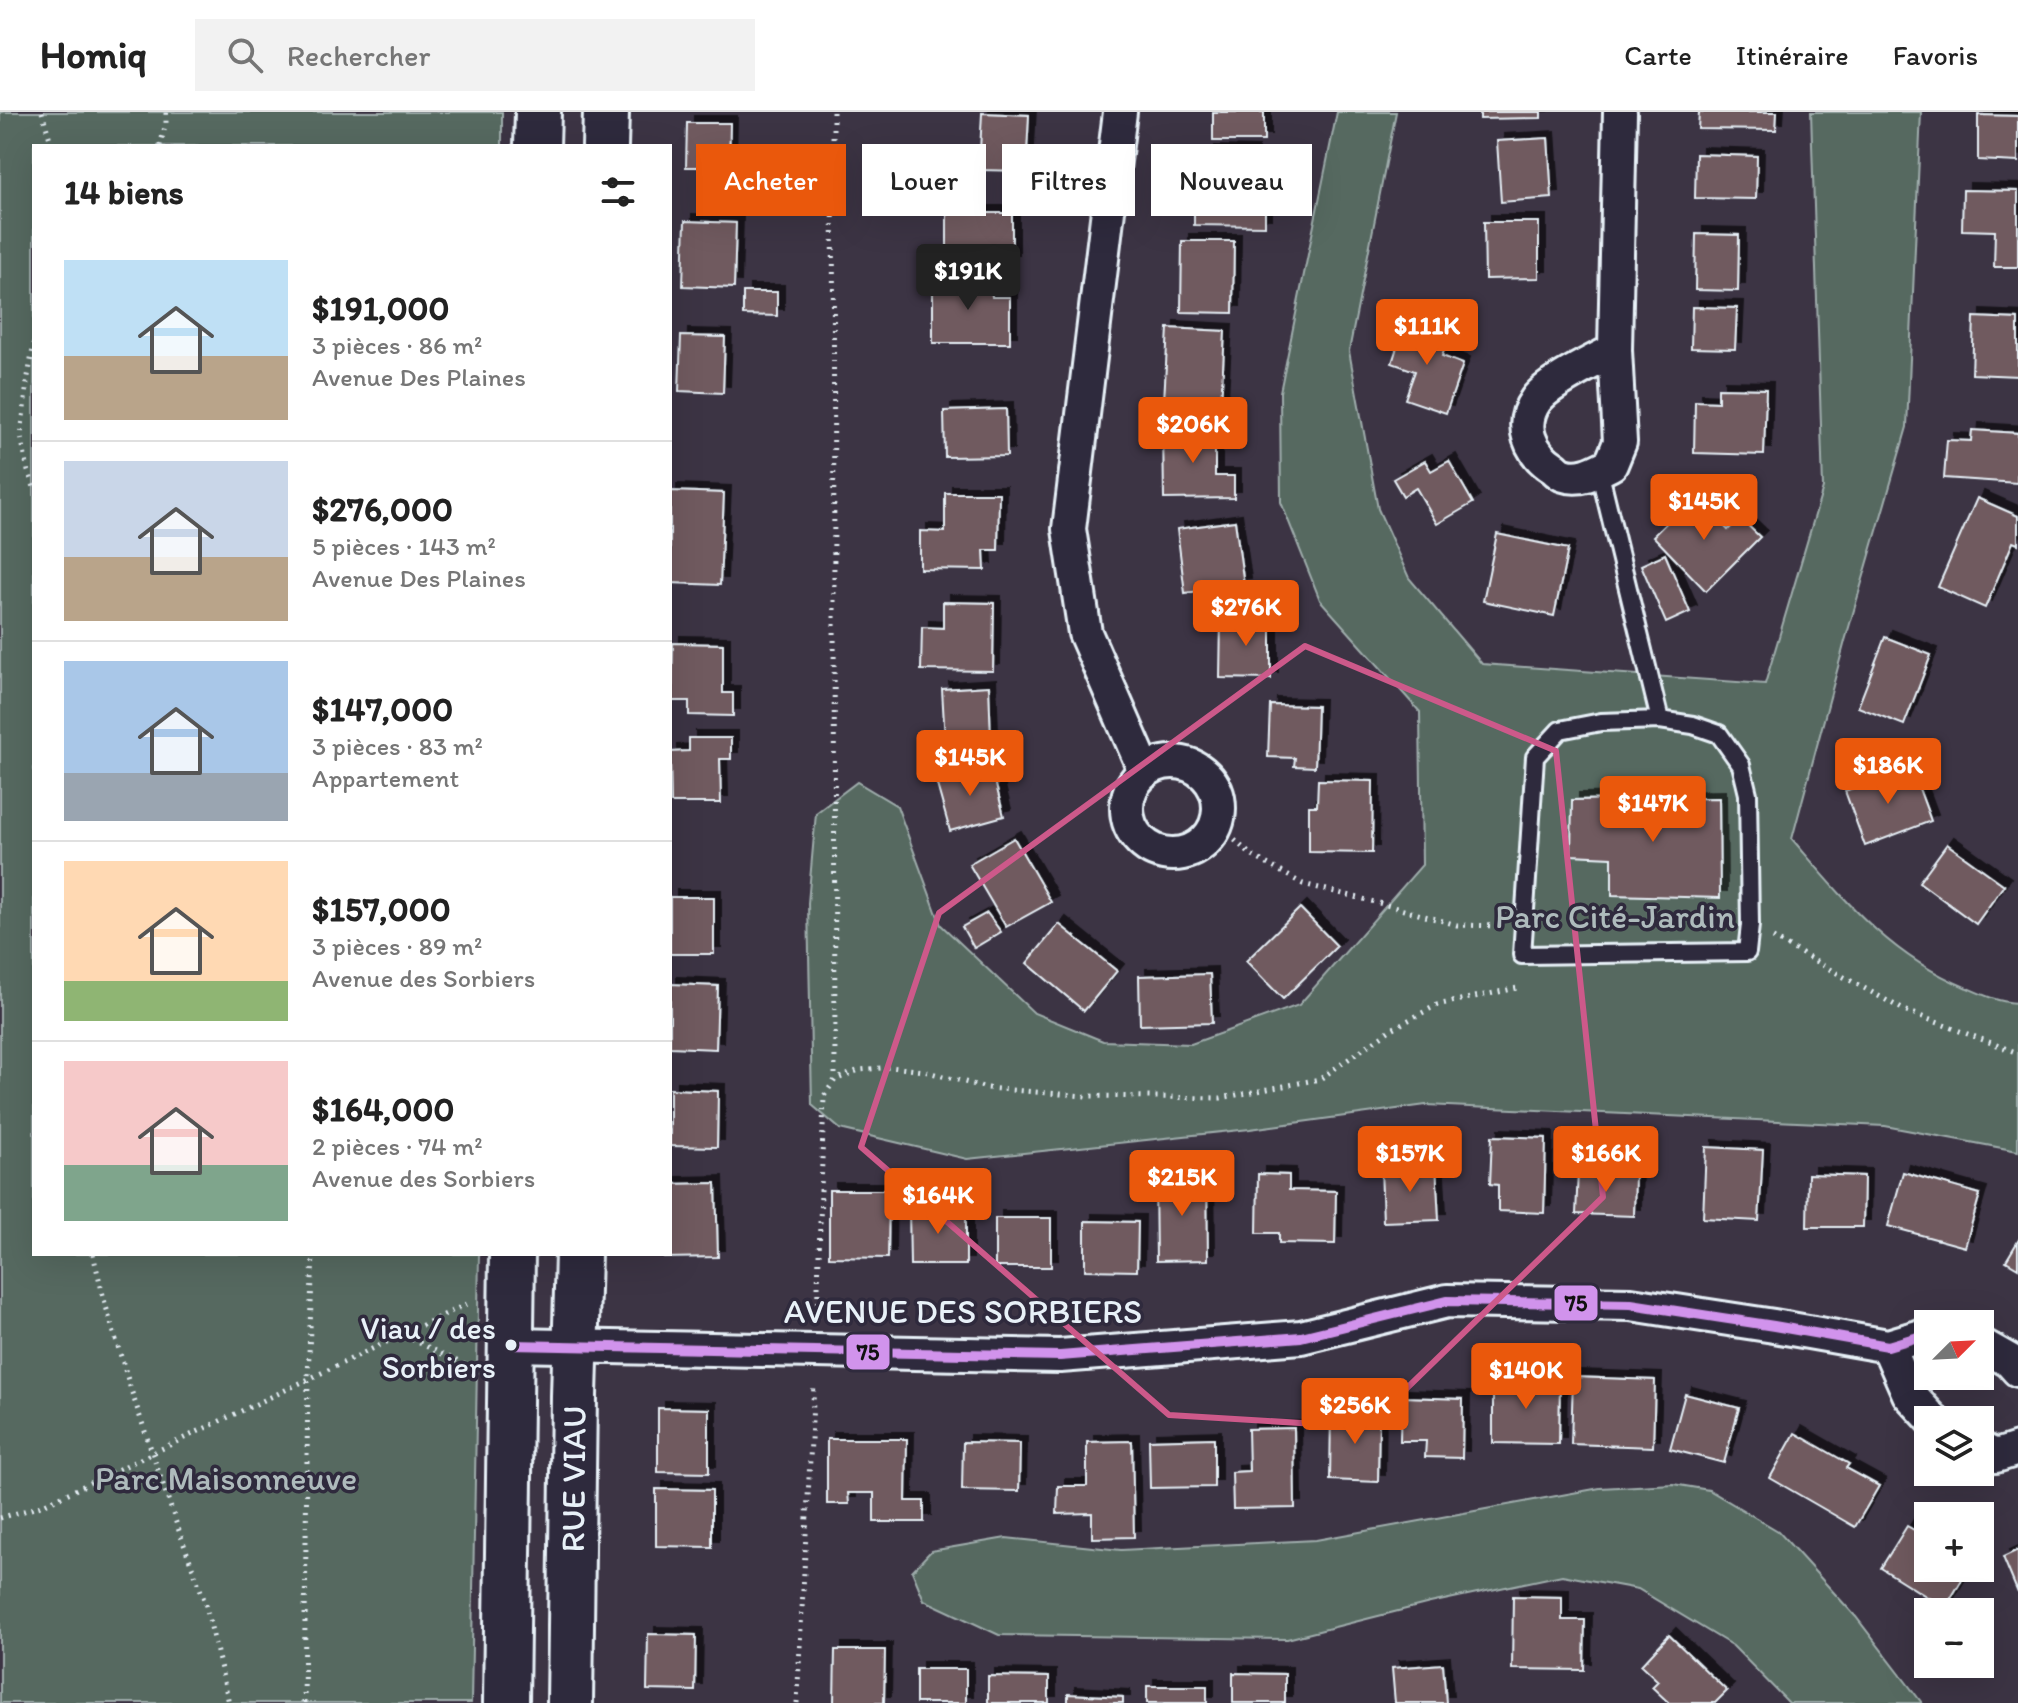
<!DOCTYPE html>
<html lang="fr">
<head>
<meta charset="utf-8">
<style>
  :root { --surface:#fff; --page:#f2f2f2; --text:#222; --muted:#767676; --line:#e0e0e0; --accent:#ea580c }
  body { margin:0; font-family:Itim,sans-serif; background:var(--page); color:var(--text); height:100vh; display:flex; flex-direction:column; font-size:30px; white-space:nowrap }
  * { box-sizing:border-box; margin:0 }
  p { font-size:26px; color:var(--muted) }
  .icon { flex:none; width:44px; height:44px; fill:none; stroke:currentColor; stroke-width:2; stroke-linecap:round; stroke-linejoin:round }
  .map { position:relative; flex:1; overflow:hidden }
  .details { position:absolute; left:32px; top:32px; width:640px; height:1112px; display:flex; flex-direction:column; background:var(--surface); border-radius:0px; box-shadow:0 8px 32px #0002 }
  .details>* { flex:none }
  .guide { position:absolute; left:696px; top:32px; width:760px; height:72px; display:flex; gap:16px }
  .needle { width:52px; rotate:66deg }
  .tools { position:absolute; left:1914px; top:1198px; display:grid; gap:16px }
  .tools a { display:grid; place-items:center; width:80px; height:80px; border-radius:0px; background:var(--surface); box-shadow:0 8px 32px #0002; font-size:40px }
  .price { position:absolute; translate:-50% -68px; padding:0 18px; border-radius:8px; background:var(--accent); color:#fff; font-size:26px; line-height:52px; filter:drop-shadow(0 2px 4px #0008) }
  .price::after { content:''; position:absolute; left:50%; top:48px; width:24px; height:18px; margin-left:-12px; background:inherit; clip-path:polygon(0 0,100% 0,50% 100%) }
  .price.current { background:#222; color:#fff }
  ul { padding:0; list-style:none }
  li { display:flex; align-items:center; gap:24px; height:200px; padding:0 32px }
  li+li { border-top:2px solid var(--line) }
  li span { display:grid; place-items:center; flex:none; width:224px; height:160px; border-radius:0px; color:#555 }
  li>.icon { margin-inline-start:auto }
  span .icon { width:96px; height:96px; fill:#fffc; stroke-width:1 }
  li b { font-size:34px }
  h2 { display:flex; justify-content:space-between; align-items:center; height:96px; padding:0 32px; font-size:34px }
  .chip { padding:0 28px; border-radius:0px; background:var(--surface); box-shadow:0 8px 32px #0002; font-size:28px; line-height:72px }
  .chip.current { background:var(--accent); color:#fff }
  header { display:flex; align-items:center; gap:48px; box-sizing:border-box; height:112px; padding:0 40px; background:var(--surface); border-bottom:2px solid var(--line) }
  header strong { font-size:38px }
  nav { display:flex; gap:44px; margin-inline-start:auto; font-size:28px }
  .search { width:560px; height:72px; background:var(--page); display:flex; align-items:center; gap:20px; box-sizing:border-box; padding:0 28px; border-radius:0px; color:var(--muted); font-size:30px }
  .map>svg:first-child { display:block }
  .green { fill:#566961; stroke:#9fadac; stroke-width:2 }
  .building { fill:#705a5e; stroke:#e8f1f8; stroke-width:2; filter:url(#shadow) }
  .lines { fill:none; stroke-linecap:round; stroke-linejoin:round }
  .lane-casing { stroke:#e8f1f8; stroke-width:22 }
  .street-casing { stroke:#e8f1f8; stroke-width:38 }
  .secondary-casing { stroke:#e8f1f8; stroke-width:50 }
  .path { stroke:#e8f1f8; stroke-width:5; stroke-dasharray:2 6; stroke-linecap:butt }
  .lane { stroke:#2f2a3d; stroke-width:16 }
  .street { stroke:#2f2a3d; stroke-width:32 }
  .secondary { stroke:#2f2a3d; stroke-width:44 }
  .bus-1-casing { stroke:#2f2a3d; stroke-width:16 }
  .bus-1 { stroke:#d193ec; stroke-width:10 }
  .marked { fill:none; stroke:#cd598a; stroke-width:6; stroke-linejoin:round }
  .bus-dot { fill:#e8f1f8; stroke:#2f2a3d; stroke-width:3 }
  .labels { text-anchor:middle; stroke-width:7; stroke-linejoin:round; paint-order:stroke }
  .bus-label { font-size:32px; fill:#e8f1f8; stroke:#2f2a3d; text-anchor:end }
  .park-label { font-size:34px; fill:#aebbbc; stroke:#2f2a3d }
  .street-label { font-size:34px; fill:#e8f1f8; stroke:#2f2a3d }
  .line-badge { stroke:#2f2a3d; stroke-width:3 }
  .pale-badge-label { font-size:22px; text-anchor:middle; font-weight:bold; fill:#111 }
</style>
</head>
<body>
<header>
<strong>Homiq</strong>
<div class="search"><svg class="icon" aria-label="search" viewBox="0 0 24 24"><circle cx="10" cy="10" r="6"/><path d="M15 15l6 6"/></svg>Rechercher</div>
<nav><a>Carte</a><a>Itinéraire</a><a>Favoris</a></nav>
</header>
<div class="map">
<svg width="2018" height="1591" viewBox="0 0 2018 1591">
  <defs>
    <filter id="shadow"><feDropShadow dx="7" dy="-7" stdDeviation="0" flood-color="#0009"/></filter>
  </defs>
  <rect width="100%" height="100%" fill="#3c3444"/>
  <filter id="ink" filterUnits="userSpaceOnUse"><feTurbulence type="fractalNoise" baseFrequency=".0125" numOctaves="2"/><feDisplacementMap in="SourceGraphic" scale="16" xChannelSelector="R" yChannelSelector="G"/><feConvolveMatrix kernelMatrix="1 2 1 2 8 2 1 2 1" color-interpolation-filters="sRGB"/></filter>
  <g filter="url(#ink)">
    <g class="green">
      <polygon points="0,0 502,0 502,34 34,34 34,1142 479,1142 471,1591 0,1591"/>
      <path d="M 1337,0 L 1396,0 L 1349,239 L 1378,397 L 1409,466 L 1482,552 L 1765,572 L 1823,376 L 1811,0 L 1921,0 L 1907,315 L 1845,529 L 1792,727 C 1845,788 1888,843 1965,875 C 1983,883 1998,890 2018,891 L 2018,1039 L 1885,1014 L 1426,993 L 1250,1017 L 967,1047 L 840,1017 L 812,993 L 808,791 L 816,701 L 857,670 L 897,694 L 941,813 L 1034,901 L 1103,929 L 1191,932 L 1299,893 L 1422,753 L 1420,600 L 1320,488 L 1281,390 L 1280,280 Z"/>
      <polygon points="1673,1372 1709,1378 1778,1419 1856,1505 1922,1591 1789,1591 1733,1534 1638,1477 1562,1463 1430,1491 1287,1527 999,1523 924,1488 912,1459 931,1439 1006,1426 1121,1438 1316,1428 1600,1376"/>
    </g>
    <g class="building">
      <rect x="1213" y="0" width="51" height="29"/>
      <polygon points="1480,0 1541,0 1541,6 1480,7"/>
      <polygon points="1699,0 1777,0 1776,18 1698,17"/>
      <polygon points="982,1 1029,3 1026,59 979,58"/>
      <polygon points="1978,3 2018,4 2018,50 1978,48"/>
      <polygon points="687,11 730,11 729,55 686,55"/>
      <polygon points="1548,26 1552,86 1501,90 1497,29"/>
      <polygon points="1208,41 1251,42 1251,59 1276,60 1276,78 1265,78 1265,114 1194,113 1194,87 1208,87"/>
      <polygon points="1696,42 1757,44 1756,87 1695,86"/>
      <polygon points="1963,78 2018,79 2018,155 1994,155 1995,119 1962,118"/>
      <polygon points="947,101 1012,101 1012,149 947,150"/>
      <polygon points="685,109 736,111 734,176 683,174"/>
      <polygon points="1484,110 1539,110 1539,166 1485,167"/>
      <polygon points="1696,122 1739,123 1738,179 1695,178"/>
      <polygon points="1182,129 1234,129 1233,201 1181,200"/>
      <polygon points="933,160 967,160 967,176 991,177 992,185 1010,185 1010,231 933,231"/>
      <polygon points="743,180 777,180 777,204 743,203"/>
      <polygon points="1692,195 1737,196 1735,237 1691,236"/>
      <polygon points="1974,205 2018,207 2018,264 1972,262"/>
      <polygon points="1405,210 1448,226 1442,244 1463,252 1446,301 1405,287 1415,259 1392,251"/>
      <polygon points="1168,216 1225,219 1221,293 1164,289"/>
      <polygon points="681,224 725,225 723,281 679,279"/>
      <polygon points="1718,276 1766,277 1764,343 1694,341 1695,289 1718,290"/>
      <polygon points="1006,297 1007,344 945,345 944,299"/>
      <polygon points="1163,315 1215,315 1215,364 1234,364 1234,386 1164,387"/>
      <polygon points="1972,318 2018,321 2017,371 1944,366 1947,328 1971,329"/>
      <polygon points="1425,349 1431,359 1449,349 1473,391 1437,412 1416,376 1403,384 1393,367"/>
      <polygon points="670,379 724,381 720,473 670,471"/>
      <polygon points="945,381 999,381 998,438 984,438 985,458 920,457 920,419 945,420"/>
      <polygon points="1694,384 1728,418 1740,406 1760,425 1706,479 1653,424"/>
      <polygon points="1977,386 2018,404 2018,432 2013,430 1985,496 1938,475"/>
      <polygon points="1235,409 1244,473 1185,481 1177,417"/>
      <polygon points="1497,422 1568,437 1554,504 1483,489"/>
      <polygon points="1665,442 1690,500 1666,511 1641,453"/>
      <polygon points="943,490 994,491 993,559 921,558 922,515 943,516"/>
      <polygon points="1221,506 1271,506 1271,567 1220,566"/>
      <polygon points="1885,525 1931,543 1904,613 1858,595"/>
      <polygon points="673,531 723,532 723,581 733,581 733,604 689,603 689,589 672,589"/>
      <polygon points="989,574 991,627 945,629 942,577"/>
      <polygon points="1270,593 1317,594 1315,655 1294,654 1295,646 1268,645"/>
      <polygon points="689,626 731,626 731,647 720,647 721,691 671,691 670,640 689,639"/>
      <polygon points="991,654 1004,704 950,719 936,669"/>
      <polygon points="1911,655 1931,709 1865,734 1845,679"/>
      <polygon points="1318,668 1373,669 1372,741 1309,740 1309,694 1317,694"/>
      <polygon points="1719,686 1720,786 1612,783 1612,745 1571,743 1572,688"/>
      <polygon points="1014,726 1051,790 1006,815 969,752"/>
      <polygon points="1947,732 2004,773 1976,812 1919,770"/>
      <rect x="670" y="785" width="44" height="57"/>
      <polygon points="1300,796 1337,834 1283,887 1246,849"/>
      <polygon points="987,801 1001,820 974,836 962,815"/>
      <polygon points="1059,812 1117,859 1084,899 1027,851"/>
      <polygon points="1210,862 1212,911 1140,913 1139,864"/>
      <polygon points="670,872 718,874 716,937 670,935"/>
      <polygon points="670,977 718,979 717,1035 670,1034"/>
      <polygon points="1492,1024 1546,1026 1544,1101 1498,1099 1498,1073 1490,1072"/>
      <polygon points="1706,1035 1763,1038 1759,1109 1703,1106"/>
      <polygon points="1436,1053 1439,1108 1383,1110 1381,1055"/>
      <polygon points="1578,1059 1635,1061 1634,1104 1576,1102"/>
      <polygon points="1903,1060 1980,1082 1965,1135 1888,1114"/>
      <polygon points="1258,1062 1289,1063 1289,1078 1336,1079 1335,1132 1279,1131 1279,1121 1257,1121"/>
      <polygon points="1808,1062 1864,1064 1863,1115 1807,1115"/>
      <polygon points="1207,1064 1208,1148 1156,1149 1155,1065"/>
      <polygon points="716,1071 718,1145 664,1146 664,1142 670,1142 670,1072"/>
      <polygon points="829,1078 889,1078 888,1146 829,1145"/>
      <polygon points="909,1096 966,1096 966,1153 910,1153"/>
      <rect x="995" y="1106" width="56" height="49"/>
      <polygon points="1085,1109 1138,1110 1137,1159 1085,1158"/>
      <polygon points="2018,1129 2018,1156 2006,1149"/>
      <polygon points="1573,1265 1655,1268 1653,1335 1571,1332"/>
      <polygon points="1493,1267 1560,1268 1559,1332 1493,1331"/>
      <polygon points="1685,1282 1739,1296 1724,1351 1670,1337"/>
      <polygon points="1401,1285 1463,1287 1462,1346 1425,1345 1426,1329 1400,1329"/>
      <polygon points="658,1296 709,1297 709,1361 658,1360"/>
      <polygon points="1331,1299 1379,1300 1378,1370 1330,1368"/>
      <polygon points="1294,1316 1295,1396 1233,1397 1232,1360 1249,1359 1248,1317"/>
      <polygon points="1795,1321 1849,1352 1846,1356 1879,1374 1855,1415 1770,1366"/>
      <polygon points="1214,1326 1214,1375 1150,1376 1149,1328"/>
      <polygon points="827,1327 907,1327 906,1389 924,1389 924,1410 874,1410 874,1381 848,1381 849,1392 827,1392"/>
      <polygon points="1132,1329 1134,1425 1092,1426 1092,1401 1057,1402 1058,1374 1087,1374 1087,1330"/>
      <polygon points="963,1330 1020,1331 1019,1379 962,1378"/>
      <polygon points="656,1377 712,1378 712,1435 656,1434"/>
      <polygon points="1907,1414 1928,1426 1928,1456 1969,1456 1945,1496 1881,1456"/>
      <polygon points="2018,1438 2018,1481 2003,1445"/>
      <polygon points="1513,1484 1562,1485 1562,1508 1585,1508 1584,1558 1512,1557"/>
      <polygon points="648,1522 696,1523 695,1579 647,1578"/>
      <polygon points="1669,1523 1727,1579 1715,1591 1669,1591 1652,1575 1658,1569 1641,1553"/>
      <polygon points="835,1538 885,1538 884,1591 834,1591"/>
      <polygon points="1443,1552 1446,1591 1395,1591 1392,1556"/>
      <rect x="916" y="1557" width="50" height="34"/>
      <polygon points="1233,1561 1285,1562 1285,1591 1233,1591"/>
      <polygon points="988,1564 1049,1565 1049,1591 988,1591"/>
      <rect x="1147" y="1574" width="60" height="17"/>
      <polygon points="1068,1582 1123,1585 1123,1591 1068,1591"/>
    </g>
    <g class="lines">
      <g class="lane-casing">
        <polyline id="lane" points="1599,358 1660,608 1601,610 1560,618 1535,645 1522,843 1747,840 1750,813 1748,682 1741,653 1719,622 1693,613 1660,608"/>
      </g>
      <g class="street-casing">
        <g id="street">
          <polyline points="1120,0 1069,417 1085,521 1145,659"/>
          <path d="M 1615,238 C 1595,249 1549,270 1536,288 C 1518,313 1530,341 1554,356 C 1557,359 1560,362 1564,363 C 1581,369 1597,359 1611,352 L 1620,330 L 1615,238 L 1620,0"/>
          <circle cx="1173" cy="696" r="46"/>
          <polyline points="1980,1232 2010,1249 2018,1258"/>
          <polyline points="511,1233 1060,1244 1301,1225 1447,1189 1631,1192 1774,1214 1888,1234 1928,1222"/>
          <polyline points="1888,1234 1909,1282 1933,1308"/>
          <polyline points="1980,1337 1996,1344 2018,1337"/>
        </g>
      </g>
      <g class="secondary-casing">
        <g id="secondary">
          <polyline points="537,34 538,0"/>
          <polyline points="605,34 606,0"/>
          <polyline points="506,1591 512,1142"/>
          <path id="s1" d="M 570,1591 L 574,1284 L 578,1142"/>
        </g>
      </g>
      <g class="path">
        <polyline points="42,0 52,34"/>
        <polyline points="833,0 835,968"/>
        <polyline points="160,34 166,11 166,0"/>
        <polyline points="34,231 27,270 21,324 28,359 34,375"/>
        <polyline points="1217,712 1251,743 1303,772 1379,791 1457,813 1498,814"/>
        <polyline points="1773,826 1904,898 2018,941"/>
        <polyline points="93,1142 105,1191 131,1278 174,1405 205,1490 229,1591"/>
        <polyline points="817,1207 824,984 835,968 859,958 891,955 924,959 987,976 1085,984 1221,986 1320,967 1390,918 1437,893 1522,875"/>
        <polyline points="405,1224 471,1256"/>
        <polyline points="0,1406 41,1394 471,1190"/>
        <polyline points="304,1591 308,1266 313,1142"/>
        <polyline points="797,1591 814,1272"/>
      </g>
      <use href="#lane" class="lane"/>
      <use href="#street" class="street"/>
      <use href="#secondary" class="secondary"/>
      <g class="bus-1-casing">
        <polyline id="bus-1" points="511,1233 1060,1244 1301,1225 1447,1189 1631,1192 1774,1214 1888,1234 1928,1222"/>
      </g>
      <use href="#bus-1" class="bus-1"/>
    </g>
  </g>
  <path class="marked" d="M 1305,534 L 1556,639 L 1603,1085 L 1367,1315 L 1169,1303 L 861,1035 L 939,801 Z"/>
  <circle class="bus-dot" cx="511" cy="1233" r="7"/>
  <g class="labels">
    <g class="bus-label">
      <text x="496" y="1227">Viau / des<tspan x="496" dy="39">Sorbiers</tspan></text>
    </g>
    <g class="park-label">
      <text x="1615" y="816">Parc Cité-Jardin</text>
      <text x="226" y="1378">Parc Maisonneuve</text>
    </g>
    <g class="street-label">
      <text x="963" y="1211">AVENUE DES SORBIERS</text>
      <text dy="12" stroke="none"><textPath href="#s1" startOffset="224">RUE VIAU</textPath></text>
    </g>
  </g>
  <g class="line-badge">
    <rect x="1553" y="1172" width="46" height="38" rx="8" fill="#d193ec"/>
    <rect x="845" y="1221" width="46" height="38" rx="8" fill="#d193ec"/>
  </g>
  <g class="pale-badge-label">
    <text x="1576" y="1199">75</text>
    <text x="868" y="1248">75</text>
  </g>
</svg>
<div class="tools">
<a><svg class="needle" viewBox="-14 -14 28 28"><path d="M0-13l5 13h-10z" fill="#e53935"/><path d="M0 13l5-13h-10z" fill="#767676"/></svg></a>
<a><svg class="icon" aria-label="layers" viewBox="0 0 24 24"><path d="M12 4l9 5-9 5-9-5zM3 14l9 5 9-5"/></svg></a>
<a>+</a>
<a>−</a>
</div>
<b class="price current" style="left:968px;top:200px">$191K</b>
<b class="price" style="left:1427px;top:255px">$111K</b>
<b class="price" style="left:1193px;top:353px">$206K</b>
<b class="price" style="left:1704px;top:430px">$145K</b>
<b class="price" style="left:1246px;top:536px">$276K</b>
<b class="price" style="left:970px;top:686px">$145K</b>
<b class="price" style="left:1888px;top:694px">$186K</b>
<b class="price" style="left:1653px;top:732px">$147K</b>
<b class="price" style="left:1410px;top:1082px">$157K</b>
<b class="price" style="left:1606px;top:1082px">$166K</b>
<b class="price" style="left:1182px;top:1106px">$215K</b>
<b class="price" style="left:938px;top:1124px">$164K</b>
<b class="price" style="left:1526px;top:1299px">$140K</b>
<b class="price" style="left:1355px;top:1334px">$256K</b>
<div class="guide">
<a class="chip current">Acheter</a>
<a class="chip">Louer</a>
<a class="chip">Filtres</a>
<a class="chip">Nouveau</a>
</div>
<section class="details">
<h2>14 biens<svg class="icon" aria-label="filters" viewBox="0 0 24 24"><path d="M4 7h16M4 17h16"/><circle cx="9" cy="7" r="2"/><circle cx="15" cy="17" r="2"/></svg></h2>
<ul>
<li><span style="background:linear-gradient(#bfe0f5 60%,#b9a48a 0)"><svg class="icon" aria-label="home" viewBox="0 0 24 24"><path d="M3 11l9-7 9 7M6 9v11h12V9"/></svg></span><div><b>$191,000</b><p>3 pièces · 86 m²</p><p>Avenue Des Plaines</p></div></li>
<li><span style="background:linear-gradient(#c9d6e8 60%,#b9a48a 0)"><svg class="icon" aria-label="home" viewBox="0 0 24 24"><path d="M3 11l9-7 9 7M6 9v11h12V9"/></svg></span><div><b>$276,000</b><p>5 pièces · 143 m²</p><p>Avenue Des Plaines</p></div></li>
<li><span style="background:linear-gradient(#a9c7e8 70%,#9aa5b1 0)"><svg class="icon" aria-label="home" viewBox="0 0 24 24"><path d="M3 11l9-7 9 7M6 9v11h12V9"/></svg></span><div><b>$147,000</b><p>3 pièces · 83 m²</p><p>Appartement</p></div></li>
<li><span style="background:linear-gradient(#ffd9b3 75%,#8fb573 0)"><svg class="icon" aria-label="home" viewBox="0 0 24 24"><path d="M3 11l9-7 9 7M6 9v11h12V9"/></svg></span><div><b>$157,000</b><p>3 pièces · 89 m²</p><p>Avenue des Sorbiers</p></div></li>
<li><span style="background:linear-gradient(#f6c9c9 65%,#7fa58c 0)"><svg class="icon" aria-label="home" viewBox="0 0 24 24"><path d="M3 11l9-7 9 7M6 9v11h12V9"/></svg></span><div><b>$164,000</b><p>2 pièces · 74 m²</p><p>Avenue des Sorbiers</p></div></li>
</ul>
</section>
</div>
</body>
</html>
